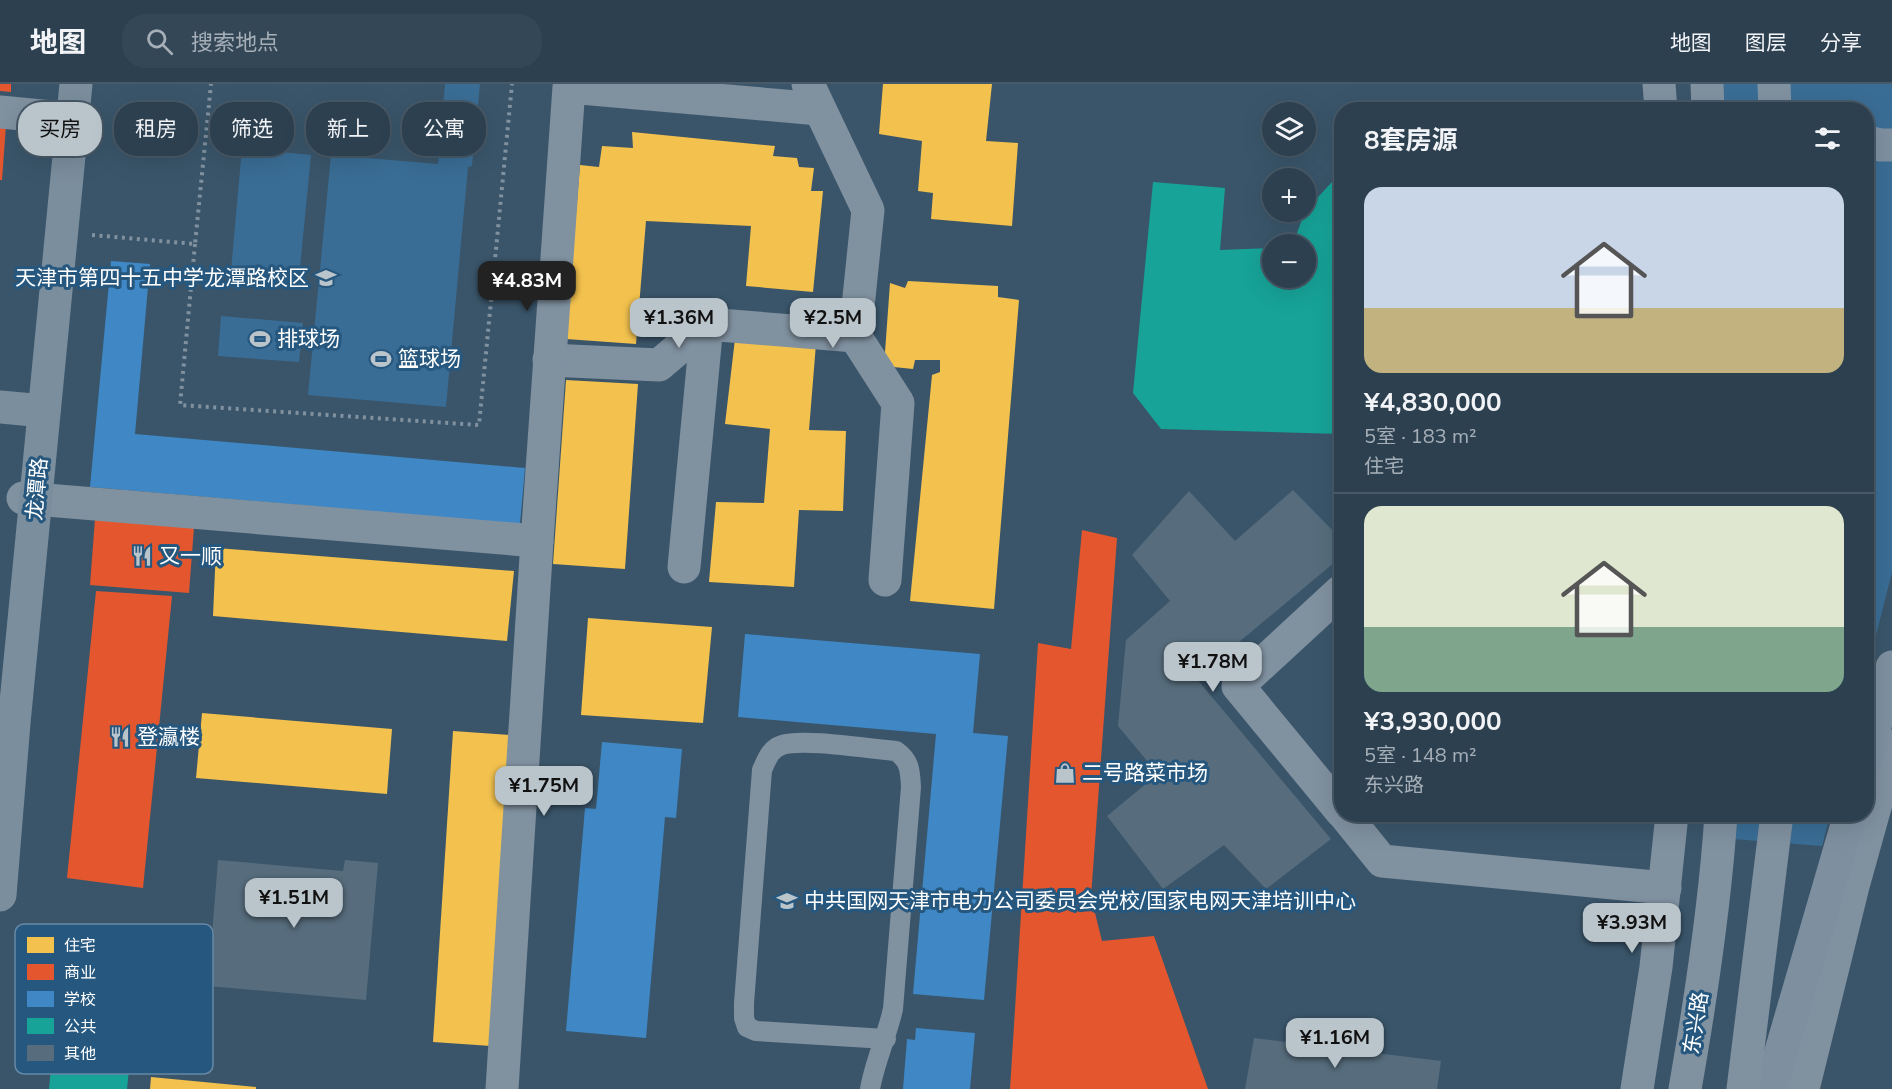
<!DOCTYPE html>
<html lang="zh">
<head>
<meta charset="utf-8">
<style>
  :root { --surface:#2c4050; --page:#344757; --text:#f1f3f6; --muted:#a6afb7; --line:#485967; --accent:#bac4cb }
  body { margin:0; font-family:"Nunito Sans","Noto Sans SC",sans-serif; background:var(--page); color:var(--text); height:100vh; display:flex; flex-direction:column; font-size:22px; white-space:nowrap }
  * { box-sizing:border-box; margin:0 }
  p { font-size:20px; color:var(--muted) }
  .icon { flex:none; width:33px; height:33px; fill:none; stroke:currentColor; stroke-width:2; stroke-linecap:round; stroke-linejoin:round }
  .map { position:relative; flex:1; overflow:hidden }
  .panel { position:absolute; left:1334px; top:18px; width:540px; height:720px; display:flex; flex-direction:column; background:var(--surface); border-radius:24px; box-shadow:0 6px 24px #0002,0 0 0 2px var(--line) }
  .panel>* { flex:none }
  .banner { position:absolute; left:18px; top:18px; width:570px; height:54px; display:flex; gap:12px }
  .fabs { position:absolute; left:1262px; top:18px; display:grid; gap:12px }
  .fabs a { display:grid; place-items:center; width:54px; height:54px; border-radius:50%; background:var(--surface); box-shadow:0 6px 24px #0002,0 0 0 2px var(--line); font-size:30px }
  .price { position:absolute; translate:-50% -51px; padding:0 14px; border-radius:12px; background:var(--accent); color:#111; font-size:20px; line-height:39px; filter:drop-shadow(0 2px 3px #0008) }
  .price::after { content:''; position:absolute; left:50%; top:36px; width:18px; height:14px; margin-left:-9px; background:inherit; clip-path:polygon(0 0,100% 0,50% 100%) }
  .price.current { background:#222; color:#fff }
  ul { padding:0; list-style:none }
  li { display:grid; align-content:center; gap:12px; height:318px; padding:0 30px }
  li+li { border-top:2px solid var(--line) }
  li span { display:grid; place-items:center; height:186px; border-radius:18px; color:#555 }
  li>.icon { margin-inline-start:auto }
  span .icon { width:108px; height:108px; fill:#fffc; stroke-width:1 }
  li b { font-size:26px }
  h2 { display:flex; justify-content:space-between; align-items:center; height:72px; padding:0 30px; font-size:26px }
  .pill { padding:0 21px; border-radius:24px; background:var(--surface); box-shadow:0 6px 24px #0002,0 0 0 2px var(--line); font-size:21px; line-height:54px }
  .pill.current { background:var(--accent); color:#111 }
  header { display:flex; align-items:center; gap:36px; box-sizing:border-box; height:84px; padding:0 30px; background:var(--surface); border-bottom:2px solid var(--line) }
  header strong { font-size:28px }
  nav { display:flex; gap:33px; margin-inline-start:auto; font-size:21px }
  .search { width:420px; height:54px; background:var(--page); display:flex; align-items:center; gap:15px; box-sizing:border-box; padding:0 21px; border-radius:24px; color:var(--muted); font-size:22px }
  .map>svg:first-child { display:block }
  .green { fill:#3a6d95 }
  .homes { fill:#f2c14e }
  .shops { fill:#e4572e }
  .schools { fill:#3f88c5 }
  .public { fill:#17a398 }
  .building { fill:#576d7d }
  .lines { fill:none; stroke-linecap:round; stroke-linejoin:round }
  .path { stroke:#8091a0; stroke-width:4; stroke-dasharray:3 4.5; stroke-linecap:butt }
  .lane { stroke:#8091a0; stroke-width:20 }
  .street { stroke:#8091a0; stroke-width:33 }
  .secondary { stroke:#7b8e9d; stroke-width:33 }
  .primary { stroke:#7e90a0; stroke-width:33 }
  .highway { stroke:#8091a0; stroke-width:33 }
  .highway-bridge { stroke:#8091a0; stroke-width:33 }
  .labels { text-anchor:middle; stroke-width:6; stroke-linejoin:round; paint-order:stroke }
  .poi-label { font-size:21px; fill:#fff; stroke:#26577e; text-anchor:start }
  .street-label { font-size:21px; fill:#fff; stroke:#26577e }
  .key { fill:#26577e; stroke:#6789a5; stroke-width:1.5 }
  .key-label { font-size:16px; fill:#fff }
</style>
</head>
<body>
<header>
<strong>地图</strong>
<div class="search"><svg class="icon" aria-label="search" viewBox="0 0 24 24"><circle cx="10" cy="10" r="6"/><path d="M15 15l6 6"/></svg>搜索地点</div>
<nav><a>地图</a><a>图层</a><a>分享</a></nav>
</header>
<div class="map">
<svg width="1892" height="1005" viewBox="0 0 1892 1005">
  <rect width="100%" height="100%" fill="#3a556a"/>
  <g class="green">
    <polygon points="445,0 480,0 472,82 468,83 446,323 308,311 331,71 438,80"/>
    <polygon points="1718,0 1892,0 1892,488 1866,591 1866,26 1719,25"/>
    <polygon points="242,64 311,71 298,204 230,198"/>
    <polygon points="221,232 303,239 299,278 218,272"/>
    <polygon points="1736,731 1830,731 1822,762 1733,755"/>
  </g>
  <g class="homes">
    <polygon points="883,0 992,0 986,57 1018,59 1012,142 931,135 933,109 918,107 922,57 879,50"/>
    <polygon points="632,48 775,62 773,72 797,74 799,83 814,84 811,107 823,107 813,208 746,202 751,142 646,137 636,260 566,255 580,81 599,83 602,62 633,64"/>
    <polygon points="908,197 998,202 998,213 1019,216 994,525 910,517 932,291 940,288 940,276 915,276 913,285 884,282 890,199 905,204"/>
    <polygon points="735,255 816,260 809,346 846,347 843,427 799,426 794,503 709,498 716,418 764,419 770,345 725,340"/>
    <polygon points="566,296 638,300 625,485 553,480"/>
    <polygon points="216,464 514,487 507,557 213,532"/>
    <polygon points="588,534 712,543 703,639 581,631"/>
    <polygon points="202,629 392,645 387,710 196,694"/>
    <polygon points="453,647 510,651 491,962 433,958"/>
    <polygon points="151,993 256,1003 256,1005 150,1005"/>
  </g>
  <g class="shops">
    <polygon points="0,0 11,0 11,8 0,7"/>
    <polygon points="0,40 6,41 2,96 0,96"/>
    <polygon points="95,435 194,443 189,509 90,501"/>
    <polygon points="1082,446 1117,454 1091,813 1102,857 1154,852 1208,1005 1010,1005 1038,559 1071,565"/>
    <polygon points="96,507 172,512 143,804 67,794"/>
  </g>
  <g class="schools">
    <polygon points="111,177 150,180 135,350 525,384 520,440 90,403"/>
    <polygon points="745,550 980,570 973,649 1008,652 984,916 913,910 936,650 738,633"/>
    <polygon points="602,658 682,665 676,734 665,733 646,954 566,947 585,724 596,725"/>
    <polygon points="916,944 975,949 970,1005 903,1005 907,955 915,956"/>
  </g>
  <g class="public">
    <polygon points="1341,92 1341,350 1161,345 1133,309 1153,98 1225,104 1220,166 1272,164 1272,194 1305,194 1305,160 1293,160 1305,127 1332,98"/>
    <polygon points="63,863 141,870 127,1005 49,1005"/>
  </g>
  <g class="building">
    <polygon points="1293,406 1341,455 1341,473 1196,594 1331,755 1266,805 1224,761 1163,805 1107,732 1158,690 1118,642 1126,556 1170,517 1132,471 1189,407 1235,457"/>
    <polygon points="218,776 343,787 345,776 378,779 366,916 208,902"/>
    <polygon points="1254,954 1441,977 1437,1005 1245,1005"/>
  </g>
  <g class="lines">
    <g class="path">
      <polyline points="92,151 195,160 211,0"/>
      <polyline points="195,160 180,321 479,341 512,0"/>
    </g>
    <path class="lane" d="M 870,1005 C 875,977 887,952 893,925 L 911,703 C 910,686 910,677 896,667 C 870,665 803,654 782,661 C 770,665 767,675 762,686 L 744,919 L 744,934 L 747,943 L 756,947 L 886,955"/>
    <g class="street">
      <polyline points="808,0 868,126 855,252 898,319 885,496"/>
      <polyline points="1659,0 1661,26"/>
      <polyline points="0,28 73,35"/>
      <polyline points="549,276 659,281 707,240"/>
      <polyline points="23,414 537,457"/>
      <polyline points="684,483 707,240 855,252"/>
      <polyline points="1341,507 1238,602 1341,727"/>
      <polyline points="1344,730 1382,777 1665,804"/>
      <polyline points="502,1005 537,457 569,3 819,25"/>
      <polyline points="1637,1005 1656,883 1672,730"/>
      <polyline points="1803,1005 1853,802 1892,662"/>
    </g>
    <g class="secondary">
      <polyline points="0,323 44,327"/>
      <polyline points="0,811 14,639 76,0"/>
    </g>
    <g class="primary">
      <polyline points="1866,58 1881,61 1892,61"/>
      <polyline points="1866,673 1892,583"/>
      <polyline points="1770,1005 1850,730"/>
    </g>
    <g class="highway">
      <polyline points="1707,0 1708,26"/>
      <path d="M 1685,1005 C 1701,914 1715,822 1721,730"/>
      <polyline points="1743,1005 1777,730"/>
    </g>
    <polyline class="highway-bridge" points="1774,0 1775,26"/>
  </g>
  <defs>
    <g id="school-bare" transform="scale(1.62)"><path d="M0-5L7-2L0 1L-7-2ZM-4 1L0 2.5L4 1V4Q0 6-4 4Z" fill="#bac4cb" stroke="#26577e" stroke-width="2.5" paint-order="stroke"/></g>
    <g id="stadium-bare" transform="scale(1.62)"><path d="M0-5a6.5 5 0 1 0 0 10a6.5 5 0 1 0 0-10ZM-3.5-1.8h7v3.6h-7Z" fill="#bac4cb" stroke="#26577e" stroke-width="2.5" paint-order="stroke"/></g>
    <g id="restaurant-bare" transform="scale(1.62)"><path d="M-5-6h1v4h1v-4h1v4h1v-4h1v5L-1.5 .5V6h-2V.5L-5-1ZM5-6V6H3V1.5H1.5Q1.5-4 5-6Z" fill="#bac4cb" stroke="#26577e" stroke-width="2.5" paint-order="stroke"/></g>
    <g id="shop-bare" transform="scale(1.62)"><path d="M-5-2.5h2.3a2.7 3.5 0 0 1 5.4 0H5L5.5 6h-11ZM-1.5-2.5h3a1.5 2.3 0 0 0-3 0Z" fill="#bac4cb" stroke="#26577e" stroke-width="2.5" paint-order="stroke"/></g>
  </defs>
  <g fill-rule="evenodd">
    <use href="#school-bare" x="326" y="194"/>
    <use href="#stadium-bare" x="260" y="255"/>
    <use href="#stadium-bare" x="381" y="275"/>
    <use href="#restaurant-bare" x="142" y="472"/>
    <use href="#restaurant-bare" x="120" y="653"/>
    <use href="#shop-bare" x="1065" y="689"/>
    <use href="#school-bare" x="787" y="817"/>
  </g>
  <g class="labels">
    <g class="poi-label">
      <text x="309" y="201" text-anchor="end">天津市第四十五中学龙潭路校区</text>
      <text x="277" y="262">排球场</text>
      <text x="398" y="282">篮球场</text>
      <text x="159" y="479">又一顺</text>
      <text x="137" y="660">登瀛楼</text>
      <text x="1082" y="696">二号路菜市场</text>
      <text x="804" y="824">中共国网天津市电力公司委员会党校/国家电网天津培训中心</text>
    </g>
    <g class="street-label">
      <text transform="translate(37 405) rotate(-85)" y="7">龙潭路</text>
      <text transform="translate(1696 939) rotate(-81)" y="7">东兴路</text>
    </g>
  </g>
  <rect x="15" y="840" width="198" height="150" rx="9" class="key"/>
  <rect x="27" y="853" width="27" height="16" fill="#f2c14e"/>
  <rect x="27" y="880" width="27" height="16" fill="#e4572e"/>
  <rect x="27" y="907" width="27" height="16" fill="#3f88c5"/>
  <rect x="27" y="934" width="27" height="16" fill="#17a398"/>
  <rect x="27" y="961" width="27" height="16" fill="#576d7d"/>
  <g class="key-label">
    <text x="64" y="867">住宅</text>
    <text x="64" y="894">商业</text>
    <text x="64" y="921">学校</text>
    <text x="64" y="948">公共</text>
    <text x="64" y="975">其他</text>
  </g>
</svg>
<div class="fabs">
<a><svg class="icon" aria-label="layers" viewBox="0 0 24 24"><path d="M12 4l9 5-9 5-9-5zM3 14l9 5 9-5"/></svg></a>
<a>+</a>
<a>−</a>
</div>
<b class="price current" style="left:527px;top:228px">¥4.83M</b>
<b class="price" style="left:679px;top:265px">¥1.36M</b>
<b class="price" style="left:833px;top:265px">¥2.5M</b>
<b class="price" style="left:1213px;top:609px">¥1.78M</b>
<b class="price" style="left:544px;top:733px">¥1.75M</b>
<b class="price" style="left:294px;top:845px">¥1.51M</b>
<b class="price" style="left:1632px;top:870px">¥3.93M</b>
<b class="price" style="left:1335px;top:985px">¥1.16M</b>
<div class="banner">
<a class="pill current">买房</a>
<a class="pill">租房</a>
<a class="pill">筛选</a>
<a class="pill">新上</a>
<a class="pill">公寓</a>
</div>
<section class="panel">
<h2>8套房源<svg class="icon" aria-label="filters" viewBox="0 0 24 24"><path d="M4 7h16M4 17h16"/><circle cx="9" cy="7" r="2"/><circle cx="15" cy="17" r="2"/></svg></h2>
<ul>
<li><span style="background:linear-gradient(#c9d6e8 65%,#c2b280 0)"><svg class="icon" aria-label="home" viewBox="0 0 24 24"><path d="M3 11l9-7 9 7M6 9v11h12V9"/></svg></span><div><b>¥4,830,000</b><p>5室 · 183 m²</p><p>住宅</p></div></li>
<li><span style="background:linear-gradient(#dfe7d0 65%,#7fa58c 0)"><svg class="icon" aria-label="home" viewBox="0 0 24 24"><path d="M3 11l9-7 9 7M6 9v11h12V9"/></svg></span><div><b>¥3,930,000</b><p>5室 · 148 m²</p><p>东兴路</p></div></li>
</ul>
</section>
</div>
</body>
</html>
